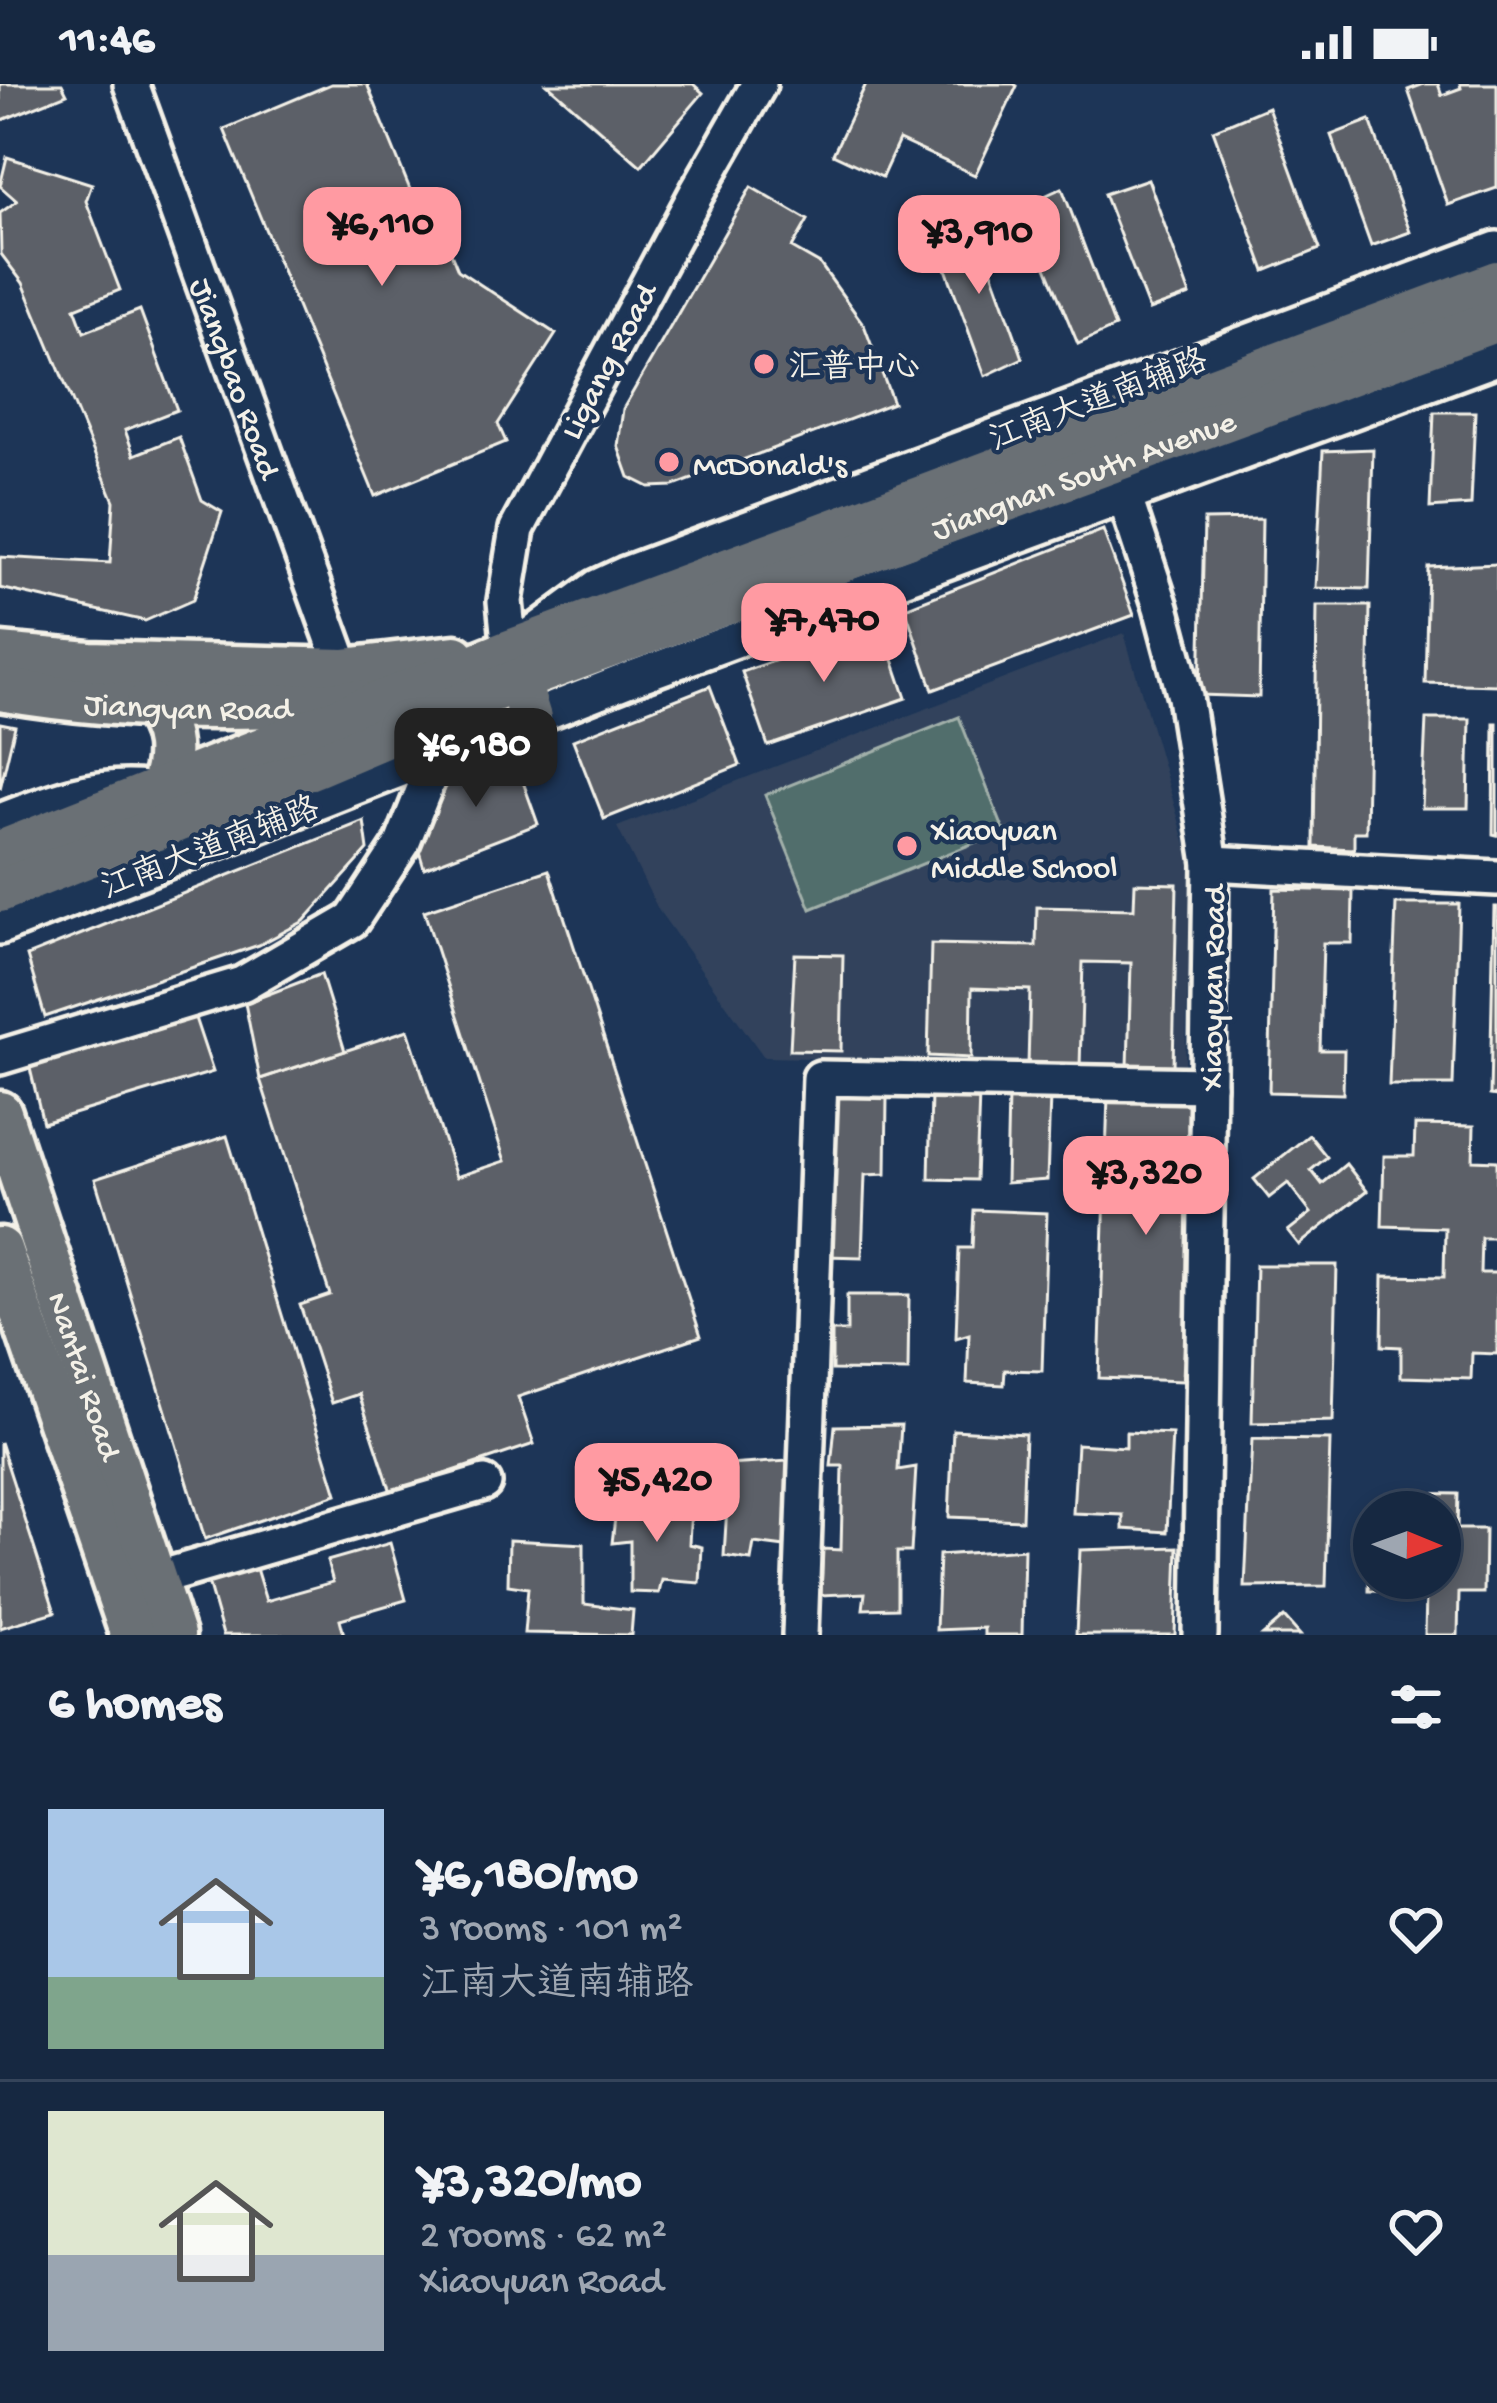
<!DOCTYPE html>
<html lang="en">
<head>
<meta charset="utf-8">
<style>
  :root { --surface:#162841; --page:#23344c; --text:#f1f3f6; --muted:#9ea6b1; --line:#35445a; --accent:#ff9aa2 }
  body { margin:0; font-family:"Gochi Hand","LXGW WenKai TC",sans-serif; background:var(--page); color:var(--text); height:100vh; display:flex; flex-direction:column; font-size:45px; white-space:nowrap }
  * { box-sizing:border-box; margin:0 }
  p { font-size:39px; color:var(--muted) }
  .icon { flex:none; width:66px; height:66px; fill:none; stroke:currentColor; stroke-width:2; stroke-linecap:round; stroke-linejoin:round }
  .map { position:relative; height:1551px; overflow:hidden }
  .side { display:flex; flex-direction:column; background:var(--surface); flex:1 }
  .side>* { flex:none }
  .needle { width:78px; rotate:91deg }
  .controls { position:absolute; left:1353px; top:1407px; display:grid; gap:24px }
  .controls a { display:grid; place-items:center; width:108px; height:108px; border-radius:50%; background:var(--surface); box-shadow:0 6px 18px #0003,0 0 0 3px var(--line); font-size:60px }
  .price { position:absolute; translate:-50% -102px; padding:0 27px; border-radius:24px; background:var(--accent); color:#111; font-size:39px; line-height:78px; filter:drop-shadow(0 3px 6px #0008) }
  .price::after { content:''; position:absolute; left:50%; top:72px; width:36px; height:27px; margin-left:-18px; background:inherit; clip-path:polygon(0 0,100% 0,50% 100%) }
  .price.selected { background:#222; color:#fff }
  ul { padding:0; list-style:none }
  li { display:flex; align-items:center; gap:36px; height:300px; padding:0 48px }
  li+li { border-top:3px solid var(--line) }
  li span { display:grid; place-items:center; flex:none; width:336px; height:240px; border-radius:0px; color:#555 }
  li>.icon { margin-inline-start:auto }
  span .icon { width:144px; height:144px; fill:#fffc; stroke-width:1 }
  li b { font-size:51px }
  h2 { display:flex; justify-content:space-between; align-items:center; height:144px; padding:0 48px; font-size:51px }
  .status { display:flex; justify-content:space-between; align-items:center; height:84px; padding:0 60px; background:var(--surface); direction:ltr }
  .status svg { height:33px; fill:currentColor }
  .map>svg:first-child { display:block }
  .built { fill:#30425c }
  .green { fill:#516e6c; stroke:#a2b0aa; stroke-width:3 }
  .building { fill:#5c6067; stroke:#f4f1e8; stroke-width:3 }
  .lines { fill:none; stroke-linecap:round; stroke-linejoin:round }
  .minor-casing { stroke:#f4f1e8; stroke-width:42 }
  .major-casing { stroke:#f4f1e8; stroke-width:51 }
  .minor { stroke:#1d3557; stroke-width:33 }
  .major { stroke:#6a7074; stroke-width:42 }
  .poi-dot { fill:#ff9aa2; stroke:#1d3557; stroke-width:4.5 }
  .labels { text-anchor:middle; stroke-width:9; stroke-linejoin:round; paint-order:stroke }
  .street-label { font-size:33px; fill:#f4f1e8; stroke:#1d3557 }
  .poi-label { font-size:33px; fill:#f4f1e8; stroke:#1d3557; text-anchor:start }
</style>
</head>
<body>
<div class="status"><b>11:46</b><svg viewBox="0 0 49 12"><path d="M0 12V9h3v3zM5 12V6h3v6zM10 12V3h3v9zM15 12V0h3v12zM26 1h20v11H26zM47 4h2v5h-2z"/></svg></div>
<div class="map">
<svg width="1497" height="1551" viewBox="0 0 1497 1551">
  <rect width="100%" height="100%" fill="#1d3557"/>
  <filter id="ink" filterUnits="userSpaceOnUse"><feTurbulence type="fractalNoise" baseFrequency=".00833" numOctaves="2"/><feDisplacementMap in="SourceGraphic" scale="24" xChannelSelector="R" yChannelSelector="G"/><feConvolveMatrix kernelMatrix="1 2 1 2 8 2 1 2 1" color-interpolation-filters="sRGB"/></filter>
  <g filter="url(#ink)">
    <polygon class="built" points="1124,549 1192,781 1185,983 764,973 659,827 617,743"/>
    <polygon class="green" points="959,633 1004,747 811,825 765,711"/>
    <g class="building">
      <polygon points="0,0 62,0 67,10 0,37"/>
      <polygon points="331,0 367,0 431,157 444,152 458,186 556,250 498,340 506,358 375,412 224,45"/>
      <polygon points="547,0 693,0 703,9 641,82"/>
      <polygon points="866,0 1014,0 1017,2 975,91 899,56 882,93 833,70"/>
      <polygon points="1424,0 1438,0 1442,11 1461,4 1460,0 1497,0 1497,104 1448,121 1408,6"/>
      <polygon points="1268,23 1320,165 1265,187 1213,46"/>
      <polygon points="1370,36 1410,148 1371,162 1331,51"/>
      <polygon points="7,73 92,100 86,117 120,206 75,224 84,248 140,226 177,326 125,346 134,371 179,353 202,416 222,428 193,516 145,537 0,504 0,473 110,479 114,417 23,199 1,170 0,129 17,117 0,102"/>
      <polygon points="1148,95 1190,211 1149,226 1104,110"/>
      <polygon points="751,103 808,136 792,164 820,180 864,241 893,319 674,402 649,403 629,393 618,362 623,325"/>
      <polygon points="1062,104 1115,243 1078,260 1021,123"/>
      <polygon points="973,134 1023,274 985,292 934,152"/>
      <polygon points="1434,328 1475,328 1471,421 1430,424"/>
      <polygon points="1373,365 1369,505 1316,504 1323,367"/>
      <polygon points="1262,435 1259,613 1200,611 1204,436"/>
      <polygon points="1103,446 1134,531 933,606 905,524"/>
      <polygon points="1497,480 1497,601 1425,599 1428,483"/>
      <polygon points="1317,522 1370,522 1366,748 1354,748 1354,765 1314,763"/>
      <polygon points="881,540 906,614 768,662 742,588"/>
      <polygon points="710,602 740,681 604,735 573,656"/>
      <polygon points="1426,635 1470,635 1468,724 1422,724"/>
      <polygon points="0,639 15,642 0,705"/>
      <polygon points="1494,639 1497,639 1497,751 1493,750"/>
      <polygon points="512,667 538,740 424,784 418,764 439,697"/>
      <polygon points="364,737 368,766 304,837 259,861 45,933 27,872"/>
      <polygon points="549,786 701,1252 518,1313 534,1360 391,1408 359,1310 332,1319 300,1221 330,1211 260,995 408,946 456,1093 505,1077 424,827"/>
      <polygon points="1135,799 1177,800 1173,983 1128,983 1131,879 1083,878 1080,983 1028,982 1030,906 972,904 971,974 928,972 931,860 1036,862 1037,823 1134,825"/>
      <polygon points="1274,805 1353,807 1352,859 1323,859 1320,966 1344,966 1343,1010 1269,1008"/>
      <polygon points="1396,820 1459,820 1453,1001 1389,1001"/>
      <polygon points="1494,823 1497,823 1497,1012 1490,1011"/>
      <polygon points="795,870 843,871 841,967 790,966"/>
      <polygon points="321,890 345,967 260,995 245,919"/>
      <polygon points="194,931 213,988 43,1039 29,980"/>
      <polygon points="931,1010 979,1010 976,1096 929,1095"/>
      <polygon points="830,1011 887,1013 886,1090 865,1091 862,1173 825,1172"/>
      <polygon points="1108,1011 1193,1014 1183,1297 1099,1294"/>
      <polygon points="1008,1012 1050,1012 1047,1096 1006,1099"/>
      <polygon points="1415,1041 1474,1042 1473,1076 1497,1077 1497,1154 1481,1154 1480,1189 1497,1189 1497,1270 1472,1269 1471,1295 1401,1293 1401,1263 1382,1262 1383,1192 1444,1193 1445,1144 1382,1142 1384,1072 1414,1072"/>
      <polygon points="1309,1051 1327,1073 1311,1086 1322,1100 1346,1080 1367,1107 1299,1161 1288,1147 1311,1129 1288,1099 1269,1114 1254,1095"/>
      <polygon points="227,1052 337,1410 205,1455 95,1095"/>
      <polygon points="974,1126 1047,1129 1042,1287 1005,1286 1004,1301 967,1299 969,1250 956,1254 959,1164 972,1164"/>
      <polygon points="1256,1181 1337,1181 1333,1337 1252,1339"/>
      <polygon points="847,1211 909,1211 908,1287 832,1286 832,1247 847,1247"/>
      <polygon points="901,1341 898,1386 916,1383 911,1468 897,1468 897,1524 863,1525 865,1509 821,1511 823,1465 841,1466 843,1382 831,1382 835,1342"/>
      <polygon points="953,1346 1025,1350 1022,1436 949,1433"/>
      <polygon points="1126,1348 1172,1350 1167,1448 1123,1445 1123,1431 1073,1429 1077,1360 1126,1363"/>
      <polygon points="1252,1355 1330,1356 1326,1502 1245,1503"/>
      <polygon points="0,1358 55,1528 0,1544"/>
      <polygon points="788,1377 785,1463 754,1459 751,1476 724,1472 727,1422 712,1422 713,1382"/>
      <polygon points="1399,1409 1458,1410 1457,1445 1485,1445 1484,1509 1459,1509 1458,1551 1425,1551 1426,1508 1369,1507 1370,1438 1374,1438 1374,1494 1440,1494 1440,1428 1398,1428"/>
      <polygon points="617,1417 691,1423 689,1460 702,1463 700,1499 662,1496 659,1509 630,1508 630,1457 612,1459"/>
      <polygon points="509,1456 584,1460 584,1520 633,1526 631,1551 524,1549 528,1504 508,1501"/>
      <polygon points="390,1459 406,1516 340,1535 344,1551 223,1551 207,1495 255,1481 266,1517 333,1498 327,1477"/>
      <polygon points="1178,1463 1175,1551 1076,1551 1080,1466"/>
      <polygon points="1024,1465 1022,1551 984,1551 984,1544 936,1546 939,1471"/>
      <polygon points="1284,1533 1300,1551 1263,1551"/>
    </g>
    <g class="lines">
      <g class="minor-casing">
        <g id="minor">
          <path id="s1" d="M 131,0 L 344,586"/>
          <polyline points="759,0 696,110 517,445 505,517 510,567 597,503 625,490 1497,165"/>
          <polyline points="1124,411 1161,523 1185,613 1211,779 1200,1551"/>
          <path d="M 0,737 C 49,718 94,699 147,705"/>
          <polyline points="1211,779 1497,794"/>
          <polyline points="0,843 630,595 1497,274"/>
          <polyline points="0,973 242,900 352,836 402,760 438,670"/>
          <polyline points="155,1495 484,1399"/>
          <polyline points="800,1551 820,994 1208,1001"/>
        </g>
      </g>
      <g class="major-casing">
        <g id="major">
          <polyline points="510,569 530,634"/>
          <polyline points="0,571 89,579 344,586 455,573"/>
          <path id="s2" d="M 0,605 C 116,625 240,627 357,617"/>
          <path d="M 148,619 C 173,646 172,674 161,706"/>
          <polyline points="0,768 510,567 1497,198"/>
          <path id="s3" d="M 0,807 L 318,681 L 518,596 L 1497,236"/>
          <path id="s4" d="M 0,1029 L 173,1551"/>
          <polyline points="0,1165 132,1551"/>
        </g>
      </g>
      <use href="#minor" class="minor"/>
      <use href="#major" class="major"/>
    </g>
  </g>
  <g class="poi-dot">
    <circle cx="764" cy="280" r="12"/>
    <circle cx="669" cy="378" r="12"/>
    <circle cx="907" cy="762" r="12"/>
  </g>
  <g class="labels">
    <g class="street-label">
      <text transform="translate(606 276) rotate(-62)" y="12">Ligang Road</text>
      <text dy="12" stroke="none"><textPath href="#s1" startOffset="312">Jiangbao Road</textPath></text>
      <text transform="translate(1097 313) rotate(-21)" y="12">江南大道南辅路</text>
      <text dy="12" stroke="none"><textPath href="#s3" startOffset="1161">Jiangnan South Avenue</textPath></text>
      <text dy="12" stroke="none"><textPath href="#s2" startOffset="189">Jiangyan Road</textPath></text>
      <text transform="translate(209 761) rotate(-21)" y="12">江南大道南辅路</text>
      <text transform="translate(1210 904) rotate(-89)" y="12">Xiaoyuan Road</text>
      <text dy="12" stroke="none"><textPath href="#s4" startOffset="276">Nantai Road</textPath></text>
    </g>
    <g class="poi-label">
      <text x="788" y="292">汇普中心</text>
      <text x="693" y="390">McDonald's</text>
      <text x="931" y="755">Xiaoyuan<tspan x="931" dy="38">Middle School</tspan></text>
    </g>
  </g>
</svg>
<div class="controls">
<a><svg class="needle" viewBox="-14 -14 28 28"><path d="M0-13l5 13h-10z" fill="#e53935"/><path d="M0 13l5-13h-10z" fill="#9ea6b1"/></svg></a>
</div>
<b class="price" style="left:382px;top:205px">¥6,110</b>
<b class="price" style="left:979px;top:213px">¥3,910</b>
<b class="price" style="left:824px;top:601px">¥7,470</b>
<b class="price selected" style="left:476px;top:726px">¥6,180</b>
<b class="price" style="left:1146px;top:1154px">¥3,320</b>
<b class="price" style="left:657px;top:1461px">¥5,420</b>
</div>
<section class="side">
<h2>6 homes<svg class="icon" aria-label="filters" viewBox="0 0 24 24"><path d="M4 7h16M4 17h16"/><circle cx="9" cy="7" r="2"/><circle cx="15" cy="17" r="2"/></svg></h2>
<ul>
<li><span style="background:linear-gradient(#a9c7e8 70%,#7fa58c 0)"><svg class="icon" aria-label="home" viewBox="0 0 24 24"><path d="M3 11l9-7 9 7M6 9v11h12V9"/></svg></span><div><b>¥6,180/mo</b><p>3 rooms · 101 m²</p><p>江南大道南辅路</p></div><svg class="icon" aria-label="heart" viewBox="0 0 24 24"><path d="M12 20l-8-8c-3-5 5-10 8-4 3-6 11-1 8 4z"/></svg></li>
<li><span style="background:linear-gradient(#dfe7d0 60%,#9aa5b1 0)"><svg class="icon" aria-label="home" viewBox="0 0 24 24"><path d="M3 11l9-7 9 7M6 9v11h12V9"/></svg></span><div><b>¥3,320/mo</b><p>2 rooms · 62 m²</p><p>Xiaoyuan Road</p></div><svg class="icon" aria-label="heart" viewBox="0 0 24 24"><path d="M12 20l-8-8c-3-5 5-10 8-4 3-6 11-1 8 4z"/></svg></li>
</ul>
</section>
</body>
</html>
